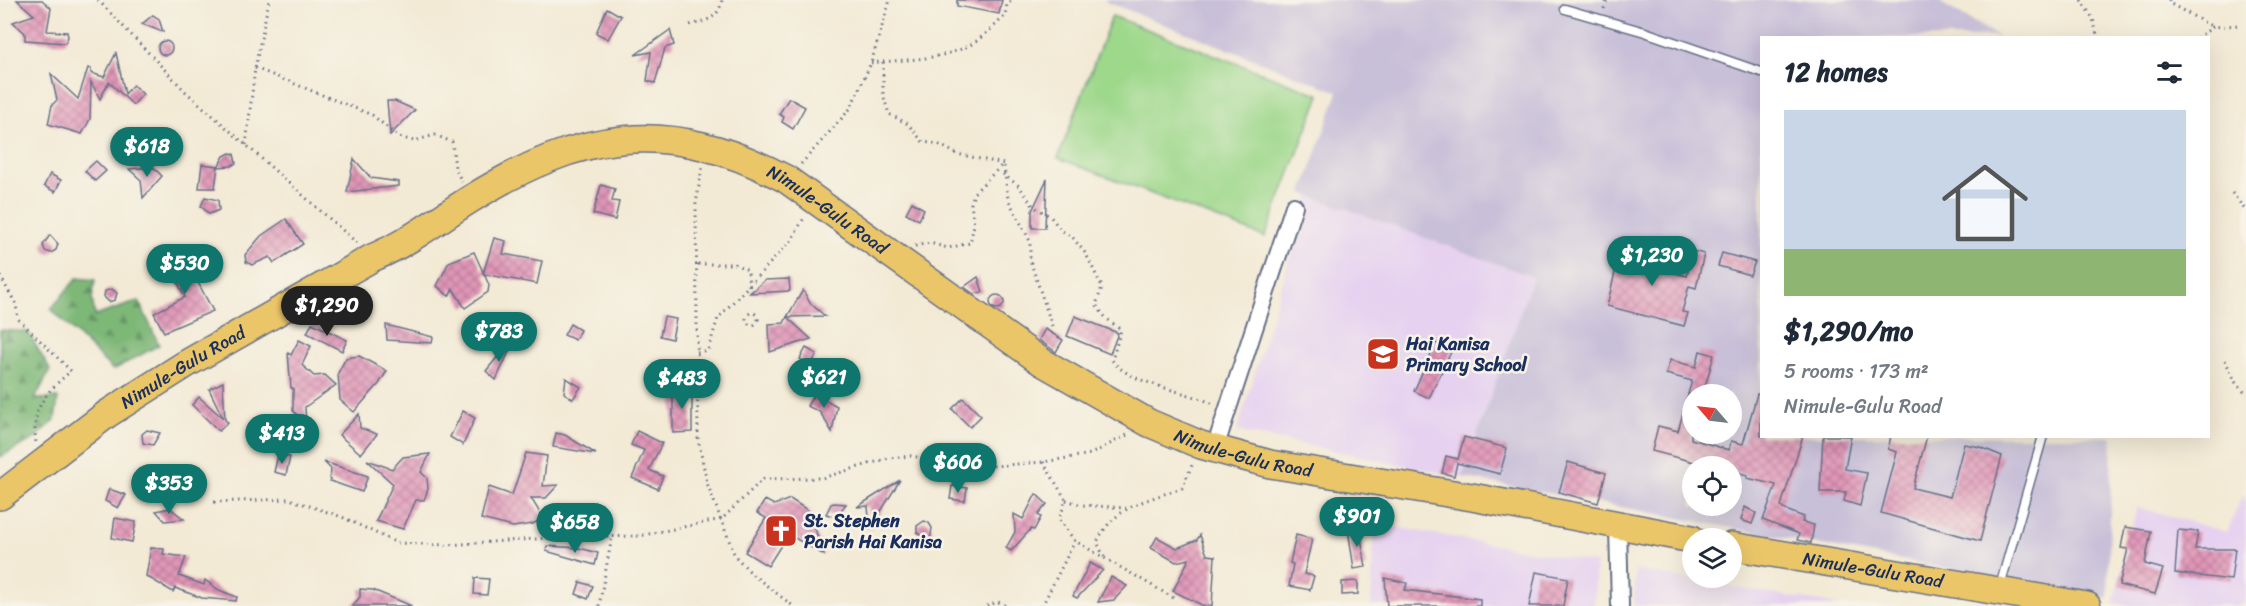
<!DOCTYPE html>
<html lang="en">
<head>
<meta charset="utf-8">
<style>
  :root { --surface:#fff; --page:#f6f6f7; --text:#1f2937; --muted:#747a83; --accent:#0f766e }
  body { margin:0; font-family:Sriracha,sans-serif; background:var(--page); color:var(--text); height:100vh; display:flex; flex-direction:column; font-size:22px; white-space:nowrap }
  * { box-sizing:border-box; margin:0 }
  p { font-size:20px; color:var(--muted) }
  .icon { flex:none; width:33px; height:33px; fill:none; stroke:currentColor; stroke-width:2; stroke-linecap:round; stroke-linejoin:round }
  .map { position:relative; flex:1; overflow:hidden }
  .details { position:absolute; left:1760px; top:36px; width:450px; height:402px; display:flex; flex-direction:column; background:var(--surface); border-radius:0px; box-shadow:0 6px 24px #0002 }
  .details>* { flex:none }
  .needle { width:39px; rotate:298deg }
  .tools { position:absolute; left:1682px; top:384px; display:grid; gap:12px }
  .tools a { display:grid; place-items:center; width:60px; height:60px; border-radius:50%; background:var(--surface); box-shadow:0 6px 24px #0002; font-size:30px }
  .price { position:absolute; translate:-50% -51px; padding:0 14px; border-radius:21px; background:var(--accent); color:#fff; font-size:20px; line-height:39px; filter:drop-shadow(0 2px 3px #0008) }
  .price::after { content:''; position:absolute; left:50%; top:36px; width:18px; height:14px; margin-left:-9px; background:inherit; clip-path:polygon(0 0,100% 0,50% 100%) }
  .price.selected { background:#222; color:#fff }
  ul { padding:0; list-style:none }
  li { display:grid; align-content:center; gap:12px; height:318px; padding:0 24px }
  li span { display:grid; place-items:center; height:186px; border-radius:0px; color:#555 }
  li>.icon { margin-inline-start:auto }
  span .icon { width:108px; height:108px; fill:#fffc; stroke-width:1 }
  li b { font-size:26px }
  h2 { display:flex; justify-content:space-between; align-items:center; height:72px; padding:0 24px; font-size:26px }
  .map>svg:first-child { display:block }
  .built { fill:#e6d2f0 }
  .industrial { fill:#c8bfd8; fill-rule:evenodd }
  .forest { fill:url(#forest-firs); stroke:#4c746a; stroke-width:1.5 }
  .park { fill:#9ed88b; stroke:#5c8474; stroke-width:1.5 }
  .building { fill:url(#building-cross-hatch) }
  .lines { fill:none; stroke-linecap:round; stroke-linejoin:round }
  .service-casing { stroke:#677088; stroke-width:11 }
  .minor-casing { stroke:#677088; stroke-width:20 }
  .primary-casing { stroke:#677088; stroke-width:30 }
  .path { stroke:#677088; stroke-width:3; stroke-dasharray:1.5 4.5; stroke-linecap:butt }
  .service { stroke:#fff; stroke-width:8 }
  .minor { stroke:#fff; stroke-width:16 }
  .primary { stroke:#ebc669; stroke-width:27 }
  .labels { text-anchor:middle; stroke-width:5; stroke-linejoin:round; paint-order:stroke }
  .street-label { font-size:18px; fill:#1b2f5e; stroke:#f7f3e8 }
  .poi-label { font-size:18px; font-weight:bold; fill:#1b2f5e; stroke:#f7f3e8; text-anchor:start }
</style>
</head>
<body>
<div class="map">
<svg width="2246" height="606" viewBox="0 0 2246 606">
  <defs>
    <pattern id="forest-firs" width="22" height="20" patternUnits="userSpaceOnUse" patternTransform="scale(1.5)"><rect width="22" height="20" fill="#7eb877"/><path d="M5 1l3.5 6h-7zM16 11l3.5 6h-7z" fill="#669665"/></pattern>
    <pattern id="building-cross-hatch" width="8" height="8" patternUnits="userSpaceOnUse" patternTransform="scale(1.5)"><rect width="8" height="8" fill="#e196b7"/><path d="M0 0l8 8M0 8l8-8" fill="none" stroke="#b67b98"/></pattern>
  </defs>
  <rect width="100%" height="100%" fill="#f7f3e8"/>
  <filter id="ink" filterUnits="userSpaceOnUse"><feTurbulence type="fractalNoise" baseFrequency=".0167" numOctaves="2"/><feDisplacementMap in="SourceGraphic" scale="12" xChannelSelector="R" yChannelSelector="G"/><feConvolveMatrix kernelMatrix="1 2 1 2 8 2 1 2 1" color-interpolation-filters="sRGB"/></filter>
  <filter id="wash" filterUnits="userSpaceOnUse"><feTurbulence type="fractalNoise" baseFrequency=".008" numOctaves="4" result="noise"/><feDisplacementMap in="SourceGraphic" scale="24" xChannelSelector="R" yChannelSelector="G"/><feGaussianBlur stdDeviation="1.35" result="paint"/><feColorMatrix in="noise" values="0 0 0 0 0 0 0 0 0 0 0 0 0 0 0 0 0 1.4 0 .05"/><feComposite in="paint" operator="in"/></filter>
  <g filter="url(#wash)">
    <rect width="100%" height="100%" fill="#f3ead5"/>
    <g class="built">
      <polygon points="1309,195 1534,277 1462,477 1237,431"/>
      <polygon points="2246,496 2246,599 2241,606 2130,606 2113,603 2137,507 2227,532 2241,498"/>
      <polygon points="1374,523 1596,563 1594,606 1371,606"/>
      <polygon points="1635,570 1844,606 1634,606"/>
    </g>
    <path class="industrial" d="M 1102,0 L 1936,0 L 1999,37 L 1761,38 L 1761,436 L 2112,437 L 2108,599 L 1462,477 L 1533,277 L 1302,193 L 1338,92 ZM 1692,394 L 1731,394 L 1731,434 L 1692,434 ZM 1692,466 L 1731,466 L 1731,506 L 1692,506 Z"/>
    <g class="forest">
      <polygon points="77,278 95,280 92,299 95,316 139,301 159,345 113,370 51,309"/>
      <polygon points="0,330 28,332 50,370 35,399 58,398 55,420 36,438 0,457"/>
    </g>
    <polygon class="park" points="1112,16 1320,95 1265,237 1058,158"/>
    <g id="blocks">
      <g class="building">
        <polygon points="17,0 42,0 51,8 47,31 67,32 68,37 65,43 25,40 25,33 13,22 34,15"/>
        <polygon points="957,0 1002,0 999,14 957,6"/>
        <polygon points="607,8 621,16 608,39 596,33"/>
        <polygon points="153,15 159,19 163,32 142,24"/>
        <polygon points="670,30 674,45 665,48 655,83 647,81 651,52 635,55"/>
        <circle cx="165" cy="48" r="7"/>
        <polygon points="116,53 125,94 133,85 143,94 133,105 109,82 100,99 91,82 90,119 82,134 48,124 52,105 57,100 51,74 78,99 88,68 91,69 91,73 104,77"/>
        <polygon points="789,98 805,107 793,129 782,122 784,117 779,114"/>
        <polygon points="387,101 395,101 415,110 390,135"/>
        <polygon points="149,134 166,137 168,151 155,157 143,147 140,139"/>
        <polygon points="230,153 234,154 236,163 231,166 218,167 224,156"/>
        <polygon points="354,159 371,178 399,182 399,186 347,192"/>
        <polygon points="96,161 106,171 95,181 85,171"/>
        <polygon points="202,164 218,166 215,188 199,188"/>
        <polygon points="153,167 162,176 143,198 141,180 129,169"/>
        <polygon points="50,174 61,180 55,192 44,186"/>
        <polygon points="1047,179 1045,228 1032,228 1032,211"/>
        <polygon points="601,185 615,189 612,201 619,202 615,220 593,214"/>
        <polygon points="205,197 218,200 219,210 209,214 201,206"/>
        <polygon points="912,202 924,209 919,220 906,213"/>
        <polygon points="286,219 303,244 274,263 270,257 252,265 246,262 245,255 261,236"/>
        <polygon points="50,235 58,244 56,250 51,253 45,251 43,245"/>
        <polygon points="494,238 506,241 503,254 542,261 537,284 483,274"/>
        <polygon points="1622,243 1646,249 1642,265 1687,276 1693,251 1704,254 1696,288 1689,286 1682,312 1688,313 1684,326 1607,306"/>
        <polygon points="190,245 197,254 193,273 213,311 164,332 154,313 185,297 168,264 179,258"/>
        <polygon points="474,252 489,285 488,292 465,308 453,289 449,296 437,286 449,262"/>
        <polygon points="1722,253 1755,262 1750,275 1718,266"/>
        <polygon points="978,277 983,292 974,294 964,287"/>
        <polygon points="789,279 790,291 750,293 765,280"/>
        <polygon points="112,289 117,293 115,300 109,302 104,297 105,291"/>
        <polygon points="803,290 810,303 825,316 787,317"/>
        <circle cx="997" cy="302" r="7"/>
        <polygon points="1075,316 1118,333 1110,354 1067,336"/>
        <polygon points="664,317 676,319 672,339 660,336"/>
        <polygon points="787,317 811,339 770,352 769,324 784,323"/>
        <polygon points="312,323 347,340 342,351 307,333"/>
        <polygon points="570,324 580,330 575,340 564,335"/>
        <polygon points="386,325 433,337 432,343 387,340"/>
        <polygon points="1045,329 1063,340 1056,352 1039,340"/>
        <polygon points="299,340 311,346 302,365 314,376 325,375 336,385 305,407 306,423 293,411 293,388 291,388 288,353 291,355"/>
        <polygon points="509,343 512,345 496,380 486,371"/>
        <polygon points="1436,343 1452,350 1429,398 1414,391"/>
        <polygon points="806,348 817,354 811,365 800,359"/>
        <polygon points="1700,351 1714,355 1703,394 1688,394 1692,381 1666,374 1670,360 1696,367"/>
        <polygon points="359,356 387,371 379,384 354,412 340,400 338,373 346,358"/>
        <polygon points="566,378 581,387 573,399 564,393"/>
        <polygon points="223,382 225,420 228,422 219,431 192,405 199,397 223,418 209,389"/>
        <polygon points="673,387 692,387 692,432 673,433"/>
        <polygon points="814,394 837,406 832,432 820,412 807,406"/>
        <polygon points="1757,394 1761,394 1761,436 1803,436 1781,506 1783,509 1804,517 1802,522 1814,525 1811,543 1797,540 1799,534 1763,520 1776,485 1747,478 1748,475 1731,471 1731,466 1709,466 1652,451 1658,426 1678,431 1688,395 1692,395 1691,439 1729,450 1731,441 1743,444"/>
        <polygon points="963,398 981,416 970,427 952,409"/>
        <polygon points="463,411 475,418 463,445 450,437"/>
        <polygon points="359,414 360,428 377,434 361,454 339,435"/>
        <polygon points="147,430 160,433 153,445 143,443 142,434"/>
        <polygon points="637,431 662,443 649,470 663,476 658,489 632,478 644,450 631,445"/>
        <polygon points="556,433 565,435 596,454 553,447"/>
        <polygon points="1823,436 1851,436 1845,469 1867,473 1860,506 1844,501 1846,492 1820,492"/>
        <polygon points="1891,436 1927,436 1913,488 1950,497 1964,444 1980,447 2002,456 1980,541 1881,513 1897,452 1888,449"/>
        <polygon points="1464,437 1507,448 1500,474 1457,463 1454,476 1442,473 1446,456 1458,459"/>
        <polygon points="526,453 547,456 543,486 558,485 546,498 531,498 543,518 533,524 513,527 481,519 489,487 512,495"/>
        <polygon points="430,454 421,472 427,478 428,489 424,500 416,500 403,529 376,521 393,484 367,460 392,469 403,457"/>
        <polygon points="278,455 290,457 286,475 274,472"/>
        <polygon points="324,462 368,476 362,492 330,481 331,469"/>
        <polygon points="1568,462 1606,473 1598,503 1559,492"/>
        <polygon points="900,480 886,503 870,529 868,506 857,507"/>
        <polygon points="952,486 967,488 965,501 950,499"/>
        <polygon points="109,489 126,495 118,508 105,501"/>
        <polygon points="1036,494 1047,504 1038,515 1041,517 1034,530 1031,529 1011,551 1006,548 1015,532 1014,514 1023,519"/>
        <polygon points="790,499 809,511 824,555 788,534 768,566 745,552 766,518 757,513 765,500 774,505"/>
        <polygon points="831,504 834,503 846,504 836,517 826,514"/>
        <polygon points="1745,507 1756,513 1752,524 1741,520"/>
        <polygon points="170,508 184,519 165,521 156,511"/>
        <polygon points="115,518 136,522 132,542 112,538"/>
        <polygon points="924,521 929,523 932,528 930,541 917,532 917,526"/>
        <polygon points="1359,527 1366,567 1354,569 1348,529"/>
        <polygon points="2125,527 2151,531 2145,564 2163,569 2155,594 2119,585 2128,549 2121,548"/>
        <polygon points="2178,530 2198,532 2195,549 2235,549 2231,580 2175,573"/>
        <polygon points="1200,535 1207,555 1215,556 1212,606 1204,606 1173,591 1189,559 1176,562 1151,548 1157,537 1177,548 1197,540"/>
        <polygon points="1296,535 1312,539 1304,574 1314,576 1310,590 1289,586 1293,564 1290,563"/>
        <polygon points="547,546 579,548 598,553 595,565 546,551"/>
        <polygon points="151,548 164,549 163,554 186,557 179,576 204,585 205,580 219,590 237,597 236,601 202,598 175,588 173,592 146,576"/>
        <polygon points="1090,563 1103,570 1077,598 1073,596"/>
        <polygon points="1536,572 1568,578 1563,606 1529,606"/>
        <polygon points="1111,577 1127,586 1114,600 1098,602"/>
        <polygon points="475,578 489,579 487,595 474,594"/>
        <polygon points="1385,578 1407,583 1405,590 1480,599 1480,606 1387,606"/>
        <polygon points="1358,581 1358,594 1342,595 1342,582"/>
        <polygon points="580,582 593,586 588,599 576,594"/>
        <polygon points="360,589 373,590 412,606 352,606 360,597"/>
      </g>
    </g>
  </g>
  <g filter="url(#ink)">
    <use href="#blocks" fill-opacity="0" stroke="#677088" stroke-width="1.5"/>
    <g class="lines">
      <g class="service-casing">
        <g id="service">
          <polyline points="1565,9 1645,32 1761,72"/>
          <polyline points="2000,586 2043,436"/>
        </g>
      </g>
      <g class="minor-casing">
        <g id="minor">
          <polyline points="1215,448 1294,206"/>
          <polyline points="1618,527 1620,606"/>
        </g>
      </g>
      <g class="primary-casing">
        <g id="primary">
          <path id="s1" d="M 0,496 L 107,414 L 186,364 L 372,258 C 408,243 437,220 469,200 C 581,130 667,116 786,179 L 1042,362 L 1149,423 L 1201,445 L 1270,464 L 1472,497 L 1692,539"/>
          <path id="s2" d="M 1731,546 L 2087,606"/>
        </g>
      </g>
      <g class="path">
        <polyline points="98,0 186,92 357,243"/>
        <polyline points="2081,0 2093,19 2098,38"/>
        <polyline points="2169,0 2169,3 2213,27"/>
        <polyline points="1604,9 1607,0"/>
        <path d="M 690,25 C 707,21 719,18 722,0"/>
        <polyline points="2197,38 2213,27 2239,25"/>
        <polyline points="883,62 883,94 889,114 908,124 923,142 938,144 957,154 1004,164"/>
        <path d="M 871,63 C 905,59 937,61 968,46 C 982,39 994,26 1005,16 L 1007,4 L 1013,0"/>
        <polyline points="255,68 372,115 399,137 414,141 435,135 452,142 455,168 462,182"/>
        <polyline points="246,145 255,68 269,0"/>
        <polyline points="801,164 850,109 871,63 890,0"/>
        <polyline points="1004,166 1008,199 1030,241 1030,260 1052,326"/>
        <polyline points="702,168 696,204 698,439 707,483 735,556 753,575 793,606"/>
        <path d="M 1003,174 L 1019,186 L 1034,207 L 1050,216 L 1061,230 L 1073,238 L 1086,254 L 1102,287 L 1096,305 L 1106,318 L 1121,330 L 1112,360 C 1130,385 1186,390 1213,404"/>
        <polyline points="2232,193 2246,211"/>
        <polyline points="915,246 930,243 948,248 970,243 974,225 971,204 974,193 1003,164"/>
        <polyline points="698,264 734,264 748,270 749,286"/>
        <path d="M 0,276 L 16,304 L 18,319 L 71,371 C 45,393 31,408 36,443"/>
        <circle cx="752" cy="319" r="6"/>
        <polyline points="697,352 708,350 718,318 791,241 804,218"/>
        <polyline points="2225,360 2236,383 2246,394"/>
        <polyline points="1043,462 1066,500 1059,520 1075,541 1177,600"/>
        <polyline points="1066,500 1082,505 1126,508"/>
        <polyline points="214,502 289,499 342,517 397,543 447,545 550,538 639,536 722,519 763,479 822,478 889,458 911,456 980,467 1043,462 1091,454 1129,434"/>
        <path d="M 1104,557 L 1097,542 C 1115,505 1146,501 1182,488 L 1192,465"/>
        <polyline points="599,606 612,537"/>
        <polyline points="987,606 998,602 1007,606"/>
        <polyline points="1042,606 1075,541"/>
      </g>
      <use href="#service" class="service"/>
      <use href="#minor" class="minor"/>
      <use href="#primary" class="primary"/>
    </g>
  </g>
  <defs>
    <g id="school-square" transform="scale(1.725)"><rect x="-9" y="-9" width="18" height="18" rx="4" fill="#c8321e" stroke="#f7f3e8"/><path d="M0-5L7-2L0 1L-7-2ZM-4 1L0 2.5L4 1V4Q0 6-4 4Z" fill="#fff"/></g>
    <g id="church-square" transform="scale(1.725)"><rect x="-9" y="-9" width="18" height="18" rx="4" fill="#c8321e" stroke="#f7f3e8"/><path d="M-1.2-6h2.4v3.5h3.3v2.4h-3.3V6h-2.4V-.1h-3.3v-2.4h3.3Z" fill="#fff"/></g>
  </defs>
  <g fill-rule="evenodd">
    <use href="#school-square" x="1383" y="354"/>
    <use href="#church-square" x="781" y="531"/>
  </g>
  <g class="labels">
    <g class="street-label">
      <text dy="6" stroke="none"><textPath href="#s1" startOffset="944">Nimule-Gulu Road</textPath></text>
      <text dy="6" stroke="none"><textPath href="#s1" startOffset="224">Nimule-Gulu Road</textPath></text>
      <text dy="6" stroke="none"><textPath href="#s1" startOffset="1430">Nimule-Gulu Road</textPath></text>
      <text dy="6" stroke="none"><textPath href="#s2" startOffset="144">Nimule-Gulu Road</textPath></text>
    </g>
    <g class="poi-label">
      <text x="1406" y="350">Hai Kanisa<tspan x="1406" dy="21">Primary School</tspan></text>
      <text x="804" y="527">St. Stephen<tspan x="804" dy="21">Parish Hai Kanisa</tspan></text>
    </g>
  </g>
</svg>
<div class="tools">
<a><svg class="needle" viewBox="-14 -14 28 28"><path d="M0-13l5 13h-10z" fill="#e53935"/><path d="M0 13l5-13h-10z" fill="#747a83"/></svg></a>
<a><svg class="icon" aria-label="locate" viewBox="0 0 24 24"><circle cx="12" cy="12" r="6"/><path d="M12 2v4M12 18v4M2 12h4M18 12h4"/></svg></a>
<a><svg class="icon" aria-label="layers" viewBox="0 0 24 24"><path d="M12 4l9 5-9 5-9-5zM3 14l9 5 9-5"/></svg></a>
</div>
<b class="price" style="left:147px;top:178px">$618</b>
<b class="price" style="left:1652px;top:287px">$1,230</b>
<b class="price" style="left:185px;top:295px">$530</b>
<b class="price selected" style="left:327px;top:337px">$1,290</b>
<b class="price" style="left:499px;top:363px">$783</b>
<b class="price" style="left:824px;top:409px">$621</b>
<b class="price" style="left:682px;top:410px">$483</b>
<b class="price" style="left:282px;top:465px">$413</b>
<b class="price" style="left:958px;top:494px">$606</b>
<b class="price" style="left:169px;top:515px">$353</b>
<b class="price" style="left:1357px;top:548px">$901</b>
<b class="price" style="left:575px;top:554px">$658</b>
<section class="details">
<h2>12 homes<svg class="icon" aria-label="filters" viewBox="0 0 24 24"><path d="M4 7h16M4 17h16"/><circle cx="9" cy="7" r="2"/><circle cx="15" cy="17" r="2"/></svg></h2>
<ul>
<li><span style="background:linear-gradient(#c9d6e8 75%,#8fb573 0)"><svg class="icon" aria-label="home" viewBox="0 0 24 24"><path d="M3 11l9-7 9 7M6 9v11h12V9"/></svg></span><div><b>$1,290/mo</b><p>5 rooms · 173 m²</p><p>Nimule-Gulu Road</p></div></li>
</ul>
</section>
</div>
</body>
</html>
